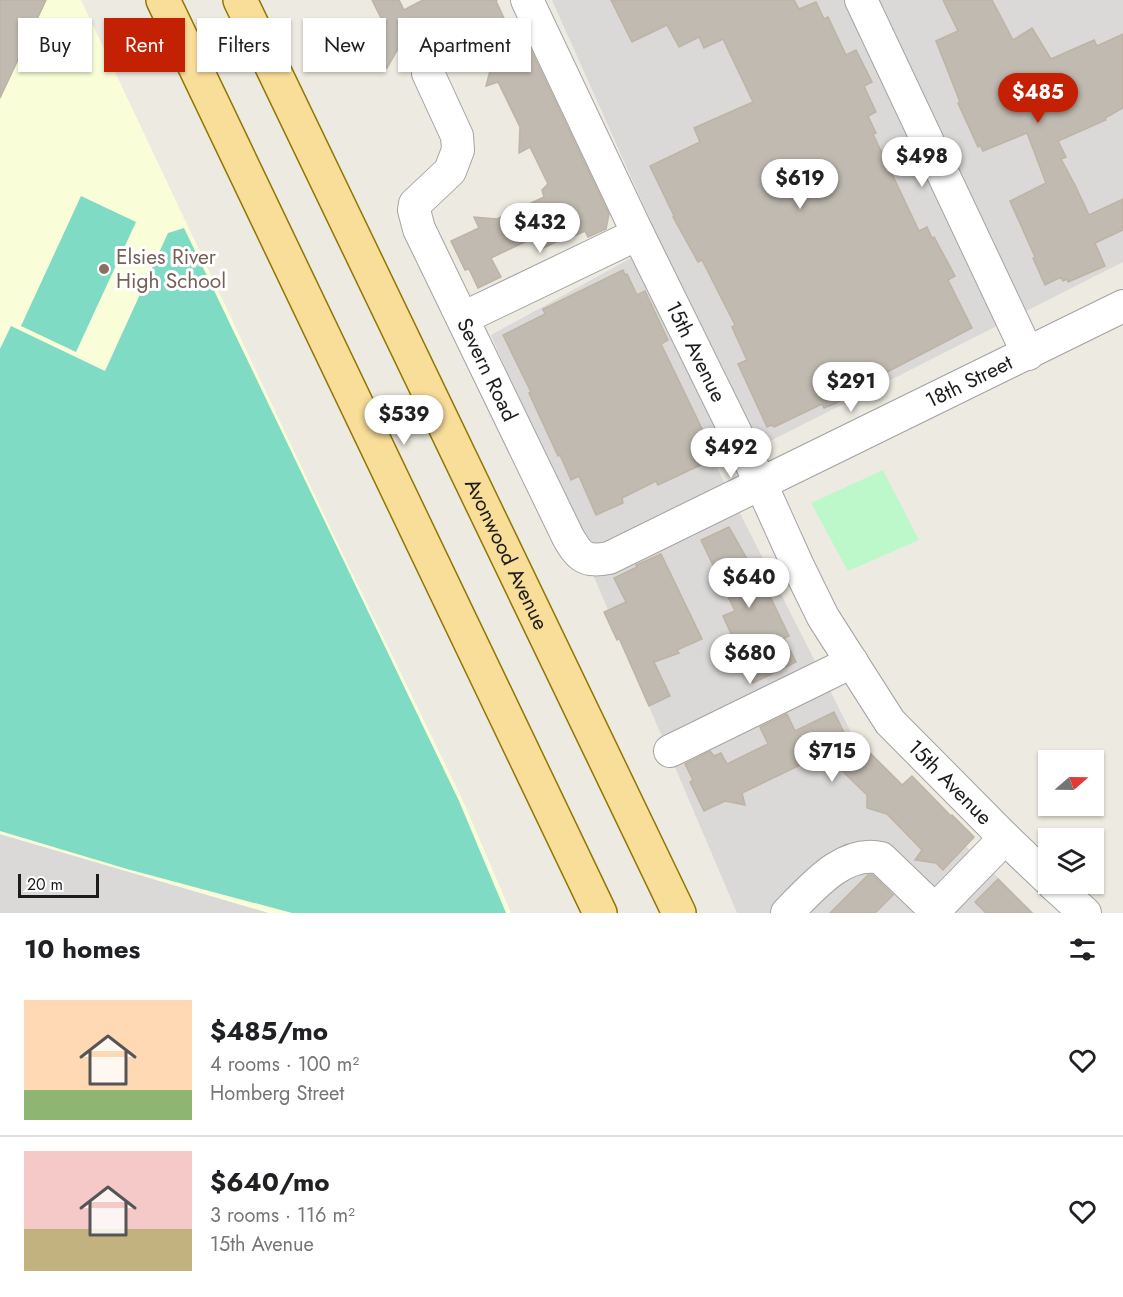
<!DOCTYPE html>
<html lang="en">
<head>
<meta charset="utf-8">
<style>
  :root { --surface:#fff; --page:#f6f6f6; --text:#202124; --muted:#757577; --line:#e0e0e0; --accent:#c32004 }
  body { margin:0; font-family:Jost,sans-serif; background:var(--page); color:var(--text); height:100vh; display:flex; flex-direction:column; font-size:22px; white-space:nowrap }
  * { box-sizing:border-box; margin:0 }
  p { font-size:20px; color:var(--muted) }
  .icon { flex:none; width:33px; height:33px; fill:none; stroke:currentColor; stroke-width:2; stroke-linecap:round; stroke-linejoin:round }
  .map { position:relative; height:913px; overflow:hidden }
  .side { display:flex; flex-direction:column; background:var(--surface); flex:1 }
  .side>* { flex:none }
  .top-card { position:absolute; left:18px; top:18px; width:600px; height:54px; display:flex; gap:12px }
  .needle { width:39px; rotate:70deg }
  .controls { position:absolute; left:1038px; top:750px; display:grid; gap:12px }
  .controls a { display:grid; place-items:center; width:66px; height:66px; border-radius:0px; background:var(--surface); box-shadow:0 2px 4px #0004; font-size:30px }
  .scale { position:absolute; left:18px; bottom:15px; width:81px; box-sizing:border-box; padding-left:6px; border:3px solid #1c1c1c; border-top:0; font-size:16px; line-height:21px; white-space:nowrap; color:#1c1c1c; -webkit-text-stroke:4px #fff; paint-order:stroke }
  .price { position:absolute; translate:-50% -51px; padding:0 14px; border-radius:21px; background:#fff; color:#222; font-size:20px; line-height:39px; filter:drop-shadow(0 2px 3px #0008) }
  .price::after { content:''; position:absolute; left:50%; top:36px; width:18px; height:14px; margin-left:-9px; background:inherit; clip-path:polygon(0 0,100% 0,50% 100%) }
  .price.current { background:var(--accent); color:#fff }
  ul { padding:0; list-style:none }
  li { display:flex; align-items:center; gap:18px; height:150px; padding:0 24px }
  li+li { border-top:2px solid var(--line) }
  li span { display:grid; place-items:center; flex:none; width:168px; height:120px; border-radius:0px; color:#555 }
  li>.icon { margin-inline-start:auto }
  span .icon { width:72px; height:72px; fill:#fffc; stroke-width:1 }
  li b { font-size:26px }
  h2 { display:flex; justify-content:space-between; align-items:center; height:72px; padding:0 24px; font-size:26px }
  .tag { padding:0 21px; border-radius:0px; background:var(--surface); box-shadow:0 2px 4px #0004; font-size:21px; line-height:54px }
  .tag.current { background:var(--accent); color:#fff }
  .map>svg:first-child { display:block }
  .residential { fill:#dad9d8 }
  .education { fill:#f9fed9 }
  .park { fill:#bdf8cb }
  .pitch { fill:#80dbc5 }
  .building { fill:#c1bab1; stroke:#beb3a4; stroke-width:1.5 }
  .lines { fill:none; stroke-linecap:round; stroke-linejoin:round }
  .minor-casing { stroke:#a3a3a3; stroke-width:34 }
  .major-casing { stroke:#907603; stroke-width:36 }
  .minor { stroke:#fff; stroke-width:32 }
  .major { stroke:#f9de9a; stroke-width:33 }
  .education-dot { fill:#8d6e63; stroke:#fff; stroke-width:2 }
  .labels { text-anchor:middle; stroke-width:6; stroke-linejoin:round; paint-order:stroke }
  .education-label { font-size:21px; fill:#785e54; stroke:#fff; text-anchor:start }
  .street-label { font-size:21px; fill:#1c1c1c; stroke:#fff }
</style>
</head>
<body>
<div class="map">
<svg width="1123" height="913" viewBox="0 0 1123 913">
  <rect width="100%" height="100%" fill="#edebe1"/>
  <g class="residential">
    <polygon points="552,0 1123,0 1123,262 717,468 852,734 1034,913 737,913 491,335 660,242"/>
    <polygon points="0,834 269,913 0,913"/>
  </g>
  <polygon class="education" points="0,0 81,0 335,538 463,801 511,913 269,913 0,834"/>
  <polygon class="park" points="883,470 919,540 848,571 811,503"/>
  <g class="pitch">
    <polygon points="81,196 136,222 76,352 21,326"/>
    <polygon points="184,228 459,801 506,913 292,913 127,869 0,831 0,349 11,326 105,371 168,233"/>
  </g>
  <g class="building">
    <polygon points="0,0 46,0 0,98"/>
    <polygon points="372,0 399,0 404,10 423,0 497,0 496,1 510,31 520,27 609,214 606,229 588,237 585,231 563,241 562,239 539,250 533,238 491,258 501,277 478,288 469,269 465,270 451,241 479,228 474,217 497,219 544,197 542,190 548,184 530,147 519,153 520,127 498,82 486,86 491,67 471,24 463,25 458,19 399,47 387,68 380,56 352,70 349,64 342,67 333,44 382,20"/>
    <polygon points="611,0 794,0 799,9 816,2 824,19 828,17 846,55 856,50 872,82 864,86 876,112 868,116 876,133 873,134 919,231 927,227 932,238 934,237 955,276 948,280 972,328 864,384 866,388 834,404 824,408 822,404 774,427 772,425 767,427 738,364 747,360 732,327 735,325 702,260 698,262 673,217 674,216 650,166 700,142 694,128 753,102 723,39 704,48 699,37 679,47 667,25 632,42"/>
    <polygon points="943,0 992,0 1013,40 1032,28 1051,59 1094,40 1097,46 1123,34 1123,108 1105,118 1106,120 1058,141 1066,157 1061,159 1075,185 1089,215 1123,199 1123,230 1095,243 1105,266 1068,282 1067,279 1063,281 1061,277 1045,285 1033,258 1035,257 1010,201 1046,183 1027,133 983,151 980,145 978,147 958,103 960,102 936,41 958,31"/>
    <polygon points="623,270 625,275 627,274 637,295 645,291 668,340 661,344 707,439 716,434 722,445 716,458 658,485 656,481 622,498 623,503 596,515 579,476 571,480 560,455 558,456 529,393 531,392 503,335 545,314 543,309"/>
    <polygon points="729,527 755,573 758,571 789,636 784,638 796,662 753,683 723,616 735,611 701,540"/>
    <polygon points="661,554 702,639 677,650 679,653 654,662 670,696 649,706 619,638 617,640 604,612 626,602 614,578 637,567 636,565"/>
    <polygon points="834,712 860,765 871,754 902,785 912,776 951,816 952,815 974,837 943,870 936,863 915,860 922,850 887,814 867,808 867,795 827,756 817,767 802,764 742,793 745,805 725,801 704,811 690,782 693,780 685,764 710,751 714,756 721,753 727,764 768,744 760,727 787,714 795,731"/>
    <polygon points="868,875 873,875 893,895 875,913 830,913"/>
    <polygon points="998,879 1032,913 986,913 975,902"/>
  </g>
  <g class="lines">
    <g class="minor-casing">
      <g id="minor">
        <path id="s1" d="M 527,0 L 638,234 L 761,484 L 798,566 L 823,617 L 890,722 L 1005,838 L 1048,879"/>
        <polyline points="861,0 1028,354"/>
        <path id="s2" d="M 428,73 L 457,136 L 458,150 L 450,171 L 415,204 L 414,210 L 419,229 L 568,537 C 580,558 585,562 609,558 L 1123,306"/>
        <polyline points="463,318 638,234"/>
        <polyline points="670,751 852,662"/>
        <polyline points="1053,884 1085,913"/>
        <path d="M 787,913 C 811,889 843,849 881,858 L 935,910"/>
        <polyline points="932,913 1005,838"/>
      </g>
    </g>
    <g class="major-casing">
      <g id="major">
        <polyline points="163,0 600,913"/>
        <path id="s3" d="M 240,0 L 679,913"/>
      </g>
    </g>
    <use href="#minor" class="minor"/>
    <use href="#major" class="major"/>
  </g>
  <circle class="education-dot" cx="104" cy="269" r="6"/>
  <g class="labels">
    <g class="education-label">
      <text x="116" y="264">Elsies River<tspan x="116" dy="24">High School</tspan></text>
    </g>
    <g class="street-label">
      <text dy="7" stroke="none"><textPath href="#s1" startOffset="390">15th Avenue</textPath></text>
      <text dy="7" stroke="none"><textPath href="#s2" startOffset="336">Severn Road</textPath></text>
      <text dy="7" stroke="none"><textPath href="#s2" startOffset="974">18th Street</textPath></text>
      <text dy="7" stroke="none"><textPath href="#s3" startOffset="615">Avonwood Avenue</textPath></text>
      <text dy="7" stroke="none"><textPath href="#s1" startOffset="894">15th Avenue</textPath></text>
    </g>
  </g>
</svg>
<div class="controls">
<a><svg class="needle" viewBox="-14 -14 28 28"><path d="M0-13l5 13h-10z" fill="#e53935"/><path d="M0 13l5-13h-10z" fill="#757577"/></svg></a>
<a><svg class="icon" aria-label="layers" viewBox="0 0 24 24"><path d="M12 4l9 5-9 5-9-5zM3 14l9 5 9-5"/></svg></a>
</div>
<div class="scale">20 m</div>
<b class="price current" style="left:1038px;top:124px">$485</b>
<b class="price" style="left:922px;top:188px">$498</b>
<b class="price" style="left:800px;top:210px">$619</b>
<b class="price" style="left:540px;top:254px">$432</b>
<b class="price" style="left:851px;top:413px">$291</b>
<b class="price" style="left:404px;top:446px">$539</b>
<b class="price" style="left:731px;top:479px">$492</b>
<b class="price" style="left:749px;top:609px">$640</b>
<b class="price" style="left:750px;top:685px">$680</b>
<b class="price" style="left:832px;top:783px">$715</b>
<div class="top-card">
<a class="tag">Buy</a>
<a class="tag current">Rent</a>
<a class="tag">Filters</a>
<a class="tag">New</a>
<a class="tag">Apartment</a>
</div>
</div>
<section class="side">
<h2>10 homes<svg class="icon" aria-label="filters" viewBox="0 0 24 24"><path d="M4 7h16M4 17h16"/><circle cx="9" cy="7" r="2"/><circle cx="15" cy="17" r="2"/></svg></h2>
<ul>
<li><span style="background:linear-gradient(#ffd9b3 75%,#8fb573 0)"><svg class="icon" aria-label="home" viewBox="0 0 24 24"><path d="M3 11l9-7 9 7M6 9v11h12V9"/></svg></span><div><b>$485/mo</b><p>4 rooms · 100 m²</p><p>Homberg Street</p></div><svg class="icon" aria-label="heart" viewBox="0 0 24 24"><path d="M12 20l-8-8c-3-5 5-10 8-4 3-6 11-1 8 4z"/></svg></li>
<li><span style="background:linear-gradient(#f6c9c9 65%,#c2b280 0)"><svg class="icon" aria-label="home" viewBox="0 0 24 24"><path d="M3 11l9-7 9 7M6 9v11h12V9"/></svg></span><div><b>$640/mo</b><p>3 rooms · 116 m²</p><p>15th Avenue</p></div><svg class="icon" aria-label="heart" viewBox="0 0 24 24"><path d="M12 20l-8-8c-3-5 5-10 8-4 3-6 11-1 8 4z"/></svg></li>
</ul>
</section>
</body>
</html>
